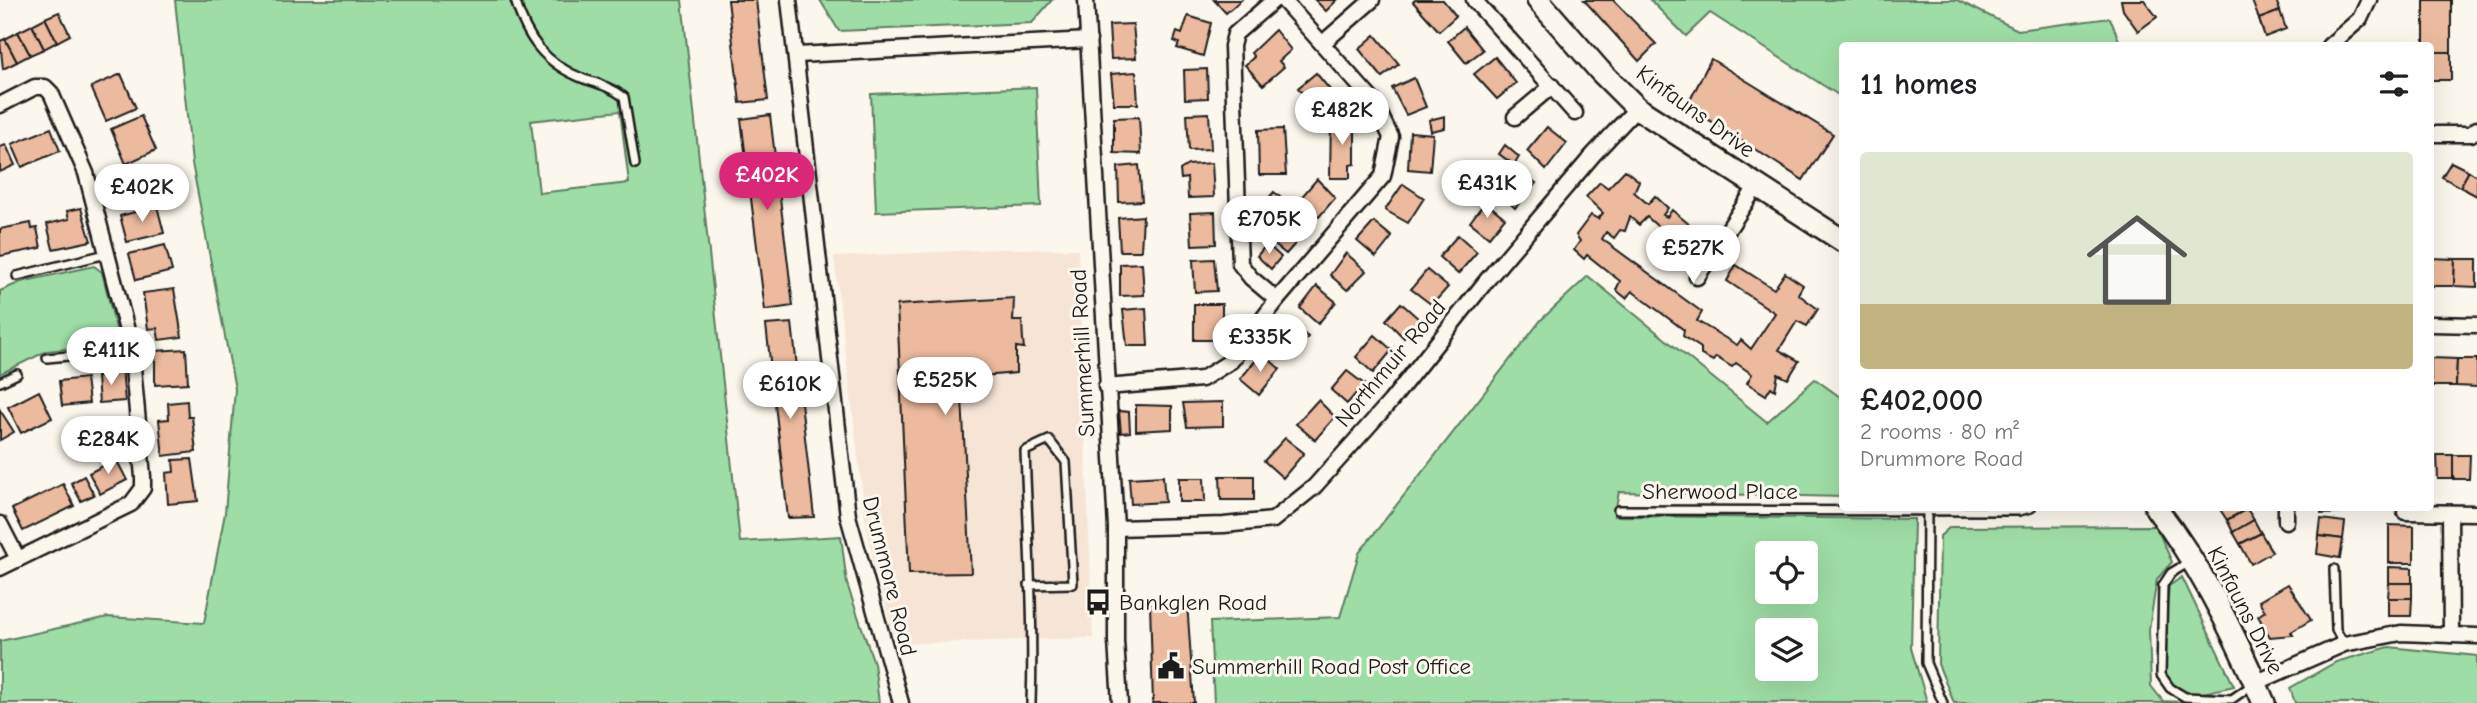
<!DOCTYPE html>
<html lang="en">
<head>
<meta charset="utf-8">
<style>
  :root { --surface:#fff; --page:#f2f2f2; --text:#202124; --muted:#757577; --accent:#db2777 }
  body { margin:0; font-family:"Comic Neue",sans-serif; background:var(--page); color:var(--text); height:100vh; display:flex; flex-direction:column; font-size:26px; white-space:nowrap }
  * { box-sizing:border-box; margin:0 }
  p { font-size:23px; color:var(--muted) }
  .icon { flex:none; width:38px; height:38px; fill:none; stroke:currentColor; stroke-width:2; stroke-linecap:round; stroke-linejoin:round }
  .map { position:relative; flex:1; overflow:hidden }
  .side { position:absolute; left:1839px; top:42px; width:595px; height:469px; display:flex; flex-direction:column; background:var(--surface); border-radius:7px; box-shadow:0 7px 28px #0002 }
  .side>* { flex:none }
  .tools { position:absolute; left:1755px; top:541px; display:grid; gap:14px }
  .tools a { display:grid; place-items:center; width:63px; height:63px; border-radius:7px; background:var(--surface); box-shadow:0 7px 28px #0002; font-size:35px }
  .price { position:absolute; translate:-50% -60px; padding:0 16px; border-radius:24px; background:#fff; color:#222; font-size:23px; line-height:46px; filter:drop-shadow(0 2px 4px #0008) }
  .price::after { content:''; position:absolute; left:50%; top:42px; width:21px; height:16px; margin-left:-10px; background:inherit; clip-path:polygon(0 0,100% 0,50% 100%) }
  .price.selected { background:var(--accent); color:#fff }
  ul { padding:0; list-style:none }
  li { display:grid; align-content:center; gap:14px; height:371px; padding:0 21px }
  li span { display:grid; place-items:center; height:217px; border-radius:7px; color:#555 }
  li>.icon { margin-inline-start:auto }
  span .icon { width:126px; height:126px; fill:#fffc; stroke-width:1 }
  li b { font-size:30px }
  h2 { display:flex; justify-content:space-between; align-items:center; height:84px; padding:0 21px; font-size:30px }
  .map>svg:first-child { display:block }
  .built { fill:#f6e5d5 }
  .green { fill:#9edda5; stroke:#5d7c60; stroke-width:2; fill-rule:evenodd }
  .building { fill:#ecba9e; stroke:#1c1c1c; stroke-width:2 }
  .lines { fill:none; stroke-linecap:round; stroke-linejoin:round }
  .lane-casing { stroke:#1c1c1c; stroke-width:12 }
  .street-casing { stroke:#1c1c1c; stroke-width:19 }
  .secondary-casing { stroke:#1c1c1c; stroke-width:26 }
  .lane { stroke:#fbf7ec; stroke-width:7 }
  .street { stroke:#fbf7ec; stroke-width:14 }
  .secondary { stroke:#fbf7ec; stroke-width:21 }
  .labels { text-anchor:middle; stroke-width:6; stroke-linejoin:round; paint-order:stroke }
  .street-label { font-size:23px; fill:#1c1c1c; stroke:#fbf7ec }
  .poi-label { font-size:23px; fill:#1c1c1c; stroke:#fbf7ec; text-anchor:start }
</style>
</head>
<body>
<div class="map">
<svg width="2477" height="703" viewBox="0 0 2477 703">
  <rect width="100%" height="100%" fill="#fbf7ec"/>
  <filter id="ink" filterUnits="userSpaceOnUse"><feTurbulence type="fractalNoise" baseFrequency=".0143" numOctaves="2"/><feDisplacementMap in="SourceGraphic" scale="14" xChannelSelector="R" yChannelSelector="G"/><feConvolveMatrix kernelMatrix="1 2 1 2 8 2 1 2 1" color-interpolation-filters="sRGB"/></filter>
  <g filter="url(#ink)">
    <polygon class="built" points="999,249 1078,249 1093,638 897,644 874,565 865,515 834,257"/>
    <g class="green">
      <path d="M 175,0 L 682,0 L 740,542 L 841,536 L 847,584 L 874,663 L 879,703 L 0,703 L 0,641 L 108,617 L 204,623 L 225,513 L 235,389 L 192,163 ZM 620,111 L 629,183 L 539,193 L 531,121 Z"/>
      <polygon points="820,0 1052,0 1032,23 839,31"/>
      <polygon points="1650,0 1957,0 2018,30 2110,18 2121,45 1843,46 1843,98 1710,13 1686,36"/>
      <polygon points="1036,87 1041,206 876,212 871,94"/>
      <polygon points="94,266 102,272 118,337 111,344 47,351 0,374 0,291 21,282"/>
      <path d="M 1588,276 L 1767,422 L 1815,379 L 1843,399 L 1843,497 L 1619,492 L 1614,516 L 1914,519 L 1911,648 L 1927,702 L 1214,703 L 1210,622 L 1340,617 L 1359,553 L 1541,320 ZM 1768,553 L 1806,553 L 1806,592 L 1768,592 ZM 1768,630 L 1806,630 L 1806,668 L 1768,668 Z"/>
      <polygon points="2156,526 2172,562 2157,579 2149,629 2151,686 2163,701 2197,703 1954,703 1938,664 1940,536 1950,527"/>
      <polygon points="2182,577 2234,686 2185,697 2170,688 2161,671 2169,586"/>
      <polygon points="2389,647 2477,656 2477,703 2295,703 2290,688 2336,662"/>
    </g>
    <g class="building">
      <polygon points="728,0 756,0 768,100 740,103"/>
      <polygon points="1214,0 1241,0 1226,13"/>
      <polygon points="1315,0 1337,0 1326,11"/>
      <polygon points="1415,0 1443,0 1456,16 1439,31 1413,2"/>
      <polygon points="1584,0 1613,0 1656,44 1639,61"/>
      <polygon points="2121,0 2144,0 2157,17 2138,31 2123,10"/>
      <polygon points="2276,0 2280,11 2259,19 2252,1"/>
      <polygon points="2424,0 2451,0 2451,52 2431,52 2431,46 2424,46"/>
      <polygon points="2280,11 2286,29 2265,37 2259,19"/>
      <polygon points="59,12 70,35 57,42 45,18"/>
      <polygon points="1188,16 1211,23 1203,56 1177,48 1179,43 1174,41 1177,32 1182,34"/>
      <polygon points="45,18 57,42 44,49 32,25"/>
      <polygon points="1133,24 1136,58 1111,59 1109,25"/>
      <polygon points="32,25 44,49 30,55 18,32"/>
      <polygon points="1464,27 1483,50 1466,63 1448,41"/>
      <polygon points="1275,30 1291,50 1279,61 1284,67 1263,85 1245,65 1254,57 1251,53"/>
      <polygon points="18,32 30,55 17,62 5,39"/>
      <polygon points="1375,35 1399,64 1382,77 1359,49"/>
      <polygon points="5,39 17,62 3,69 0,41"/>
      <rect x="2431" y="52" width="20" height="28"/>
      <polygon points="1495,57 1516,83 1497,99 1474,74"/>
      <polygon points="1711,59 1833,134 1803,180 1687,106"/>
      <polygon points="1207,69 1208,98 1185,99 1184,70"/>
      <polygon points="1136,72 1138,104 1114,104 1111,74"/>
      <polygon points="1316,73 1336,97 1317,111 1298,88"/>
      <polygon points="121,74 136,108 106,121 91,87"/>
      <polygon points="1414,78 1426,107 1406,115 1392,88"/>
      <polygon points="1209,113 1211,149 1189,150 1187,114"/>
      <polygon points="770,115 793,306 765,310 741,119"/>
      <polygon points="141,116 156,150 126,164 111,129"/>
      <polygon points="1349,116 1349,126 1355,126 1355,164 1350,165 1350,178 1330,178 1331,117"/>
      <polygon points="1445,116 1445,128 1431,131 1429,120"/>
      <polygon points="1139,117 1141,154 1114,153 1114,118"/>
      <polygon points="1547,127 1567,143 1546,170 1527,151"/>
      <polygon points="51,128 60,151 22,167 12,144"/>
      <polygon points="1283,129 1286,175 1259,175 1258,130"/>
      <polygon points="1410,132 1433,134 1430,171 1408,169"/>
      <polygon points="6,145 15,165 0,172 0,147"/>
      <polygon points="1505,145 1519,157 1514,165 1499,154"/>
      <polygon points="2451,162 2469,171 2460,187 2442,177"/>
      <polygon points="1212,163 1214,197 1188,198 1187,178 1181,179 1180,170 1188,165"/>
      <polygon points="1139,165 1142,201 1119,202 1118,167"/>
      <polygon points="1516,166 1536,183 1515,208 1497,191"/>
      <polygon points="1625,170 1639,181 1634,192 1648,204 1655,196 1668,208 1663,215 1667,217 1672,210 1690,225 1688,230 1695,237 1683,253 1674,245 1675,242 1647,217 1639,225 1630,217 1625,231 1620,230 1614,238 1606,232 1602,239 1702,312 1697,321 1737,345 1741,340 1751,349 1775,313 1727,281 1736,265 1774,289 1785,273 1803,285 1798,294 1818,309 1807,326 1797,321 1779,350 1799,361 1788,379 1778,374 1775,390 1771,387 1766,395 1747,383 1752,374 1736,363 1732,367 1716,357 1713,361 1701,355 1701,348 1683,336 1684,330 1632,291 1626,298 1616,290 1620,281 1587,255 1584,259 1574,250 1580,241 1576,235 1591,215 1598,219 1603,213 1586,197 1600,182 1608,188"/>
      <polygon points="2469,171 2477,176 2477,196 2460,187"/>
      <polygon points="147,172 154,199 117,208 111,182"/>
      <polygon points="1484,176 1495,186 1489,194 1477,184"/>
      <polygon points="1317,179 1335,198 1319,217 1298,201"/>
      <polygon points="1403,184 1424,198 1408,223 1385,210"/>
      <polygon points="1274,192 1288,204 1281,212 1267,200"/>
      <polygon points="1485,202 1505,218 1489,237 1470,222"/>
      <polygon points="157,206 164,233 127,242 120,216"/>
      <polygon points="81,208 91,241 53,249 47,224 69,219 67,211"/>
      <polygon points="1215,212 1216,244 1192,245 1190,213"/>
      <polygon points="1290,213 1308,229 1286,254 1266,238"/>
      <polygon points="1143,216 1141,251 1120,251 1118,218"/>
      <polygon points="1374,222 1392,237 1376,257 1357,241"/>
      <polygon points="31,223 32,229 37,228 41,248 0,256 0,229"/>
      <polygon points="1458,235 1477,252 1458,274 1439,257"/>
      <polygon points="1267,244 1281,257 1271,269 1257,256"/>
      <polygon points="165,245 172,271 136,280 129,254"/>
      <polygon points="1346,253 1366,271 1347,290 1330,275"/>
      <polygon points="2431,258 2455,259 2454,286 2431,286"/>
      <polygon points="1214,259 1217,291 1195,292 1193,260"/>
      <polygon points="2455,259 2477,259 2477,287 2454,286"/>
      <polygon points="1142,263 1144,295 1120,296 1120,264"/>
      <polygon points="1427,270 1448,287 1432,305 1411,289"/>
      <polygon points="1317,286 1336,302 1318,324 1300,308"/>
      <polygon points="174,289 182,337 159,340 157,328 148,329 143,293"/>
      <polygon points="1014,298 1013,321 1022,321 1023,341 1024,348 1016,347 1016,373 961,378 971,573 909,574 897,305"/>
      <polygon points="1401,303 1419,319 1404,338 1386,320"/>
      <rect x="1194" y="304" width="28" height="36"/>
      <polygon points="1146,308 1148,346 1127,346 1123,310"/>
      <polygon points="1288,322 1308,337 1292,357 1273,340"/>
      <polygon points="792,323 814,517 788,518 766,325"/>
      <polygon points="1375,335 1392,350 1373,373 1356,357"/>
      <polygon points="186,349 188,383 155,385 155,351"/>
      <polygon points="1262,353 1280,369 1259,395 1240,379"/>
      <polygon points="2431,358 2457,359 2456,386 2431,386"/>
      <polygon points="2457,359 2477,359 2477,387 2456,386"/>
      <polygon points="122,369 125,401 99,403 97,377 110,376 109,370"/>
      <polygon points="1347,371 1364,384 1347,404 1331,390"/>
      <polygon points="86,378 89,403 62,406 59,381"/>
      <polygon points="39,391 52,418 21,433 8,407"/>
      <polygon points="1318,400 1335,417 1315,440 1296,424"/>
      <polygon points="187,401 188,417 192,417 196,452 163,456 159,420 169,419 168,403"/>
      <polygon points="1223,402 1223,426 1187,427 1183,403"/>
      <polygon points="1136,405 1172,406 1172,429 1136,431"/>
      <polygon points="0,410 14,432 0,440"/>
      <polygon points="1119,411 1129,412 1130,432 1121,433"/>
      <polygon points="1285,438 1304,453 1283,478 1264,461"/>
      <polygon points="2437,455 2453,455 2453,479 2438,479"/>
      <polygon points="2453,455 2470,455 2469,479 2453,479"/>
      <polygon points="116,459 127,480 100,494 89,473"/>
      <polygon points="192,459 198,501 168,504 166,473 174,472 173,460"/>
      <polygon points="84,476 94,495 81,501 71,483"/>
      <polygon points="1163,476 1165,502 1131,504 1129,478"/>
      <polygon points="1220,476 1254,476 1254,500 1221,500"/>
      <polygon points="1179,478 1204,478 1205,502 1179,502"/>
      <polygon points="63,484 74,506 23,531 12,509"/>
      <polygon points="2219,508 2246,508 2247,509 2227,520"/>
      <polygon points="2321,508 2345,508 2345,513 2321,514"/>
      <polygon points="2247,509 2254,520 2233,532 2227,520"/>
      <polygon points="2321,519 2345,522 2343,539 2319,536"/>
      <polygon points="2254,520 2261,533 2240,544 2233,532"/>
      <polygon points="2389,525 2414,526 2414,563 2389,563"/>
      <polygon points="2261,533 2272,552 2251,564 2240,544"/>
      <polygon points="2319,536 2343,539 2340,558 2317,554"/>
      <polygon points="2389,567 2412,568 2412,583 2389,583"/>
      <polygon points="2389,583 2412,583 2412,598 2388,598"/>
      <polygon points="2288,584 2311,620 2291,632 2293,635 2270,637 2258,616 2265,611 2259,601"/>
      <polygon points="2388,598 2412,598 2411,616 2388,616"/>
      <polygon points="1187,602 1194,703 1153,703 1150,603"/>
    </g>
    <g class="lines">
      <g class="lane-casing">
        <g id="lane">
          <path d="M 515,0 C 527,39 545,64 584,79 C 599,84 611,87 624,97 L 635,164"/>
          <polyline points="17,276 106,254"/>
          <polyline points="47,358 101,353 131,346"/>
          <polyline points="0,382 17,374"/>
          <polyline points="1618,510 2019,511 2031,508"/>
          <polyline points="1927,511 1926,663 1943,703"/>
          <polyline points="2191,561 2171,573 2163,585 2161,675 2170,688 2185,697 2232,699 2252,685"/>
          <polyline points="2334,569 2336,630 2344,644"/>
          <path d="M 1029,585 L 1073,584 L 1066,462 L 1049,440 L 1025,451 C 1028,535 1034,619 1031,703"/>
        </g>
      </g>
      <g class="street-casing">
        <g id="street">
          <polyline points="789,0 848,516 901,703"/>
          <polyline points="1086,0 1116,528 1116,641 1120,703"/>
          <polyline points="1274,0 1235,34 1232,46 1240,264 1251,278 1277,300"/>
          <polyline points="1474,0 1575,113"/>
          <polyline points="1323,43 1372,0"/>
          <polyline points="2329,46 2360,19 2369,0"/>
          <polyline points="797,55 1089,40"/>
          <polyline points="0,105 35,87 45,87 51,93 86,173 131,346 143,477 143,488 131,504 0,568"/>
          <polyline points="1515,117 1552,86"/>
          <polyline points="2431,134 2471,134 2477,129"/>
          <polyline points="1697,277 1756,187"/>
          <polyline points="2431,324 2477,325"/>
          <polyline points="1106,387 1202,379 1231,361 1277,300 1383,176 1391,137 1374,102 1283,0"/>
          <polyline points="2286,508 2286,521"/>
          <polyline points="2405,512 2477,513"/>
          <polyline points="2450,513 2451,635"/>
          <polyline points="0,524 18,559"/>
          <polyline points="1116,528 1224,525 1273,520 1314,487 1390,402 1487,280 1593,155 1637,108"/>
          <polyline points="2255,683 2344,644 2401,633 2477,636"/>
        </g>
      </g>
      <g class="secondary-casing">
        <g id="secondary">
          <polyline points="1538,0 1600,71 1637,108 1843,241"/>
          <path d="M 2156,508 C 2201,566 2235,635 2264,703"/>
        </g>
      </g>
      <use href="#lane" class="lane"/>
      <use href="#street" class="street"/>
      <use href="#secondary" class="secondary"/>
    </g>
  </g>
  <defs>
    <g id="bus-bare" transform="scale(2.1)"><path d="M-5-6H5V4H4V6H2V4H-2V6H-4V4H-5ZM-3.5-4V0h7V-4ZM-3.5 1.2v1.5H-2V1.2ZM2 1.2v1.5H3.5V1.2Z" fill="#1c1c1c" stroke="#fbf7ec" stroke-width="2.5" paint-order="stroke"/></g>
    <g id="civic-bare" transform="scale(2.1)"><path d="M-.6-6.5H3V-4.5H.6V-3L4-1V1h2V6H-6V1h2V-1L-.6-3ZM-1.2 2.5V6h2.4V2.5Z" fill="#1c1c1c" stroke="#fbf7ec" stroke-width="2.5" paint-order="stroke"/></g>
  </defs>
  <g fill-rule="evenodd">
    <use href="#bus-bare" x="1098" y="602"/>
    <use href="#civic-bare" x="1171" y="666"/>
  </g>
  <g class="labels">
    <g class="street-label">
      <text transform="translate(1696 111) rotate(36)" y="8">Kinfauns Drive</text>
      <text transform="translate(1082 353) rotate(-93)" y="8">Summerhill Road</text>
      <text transform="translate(1390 363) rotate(-50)" y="8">Northmuir Road</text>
      <text x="1720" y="499">Sherwood Place</text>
      <text transform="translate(890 576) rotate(76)" y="8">Drummore Road</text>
      <text transform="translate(2246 610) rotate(63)" y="8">Kinfauns Drive</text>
    </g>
    <g class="poi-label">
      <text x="1119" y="610">Bankglen Road</text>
      <text x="1192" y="674">Summerhill Road Post Office</text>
    </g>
  </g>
</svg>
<div class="tools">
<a><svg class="icon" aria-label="locate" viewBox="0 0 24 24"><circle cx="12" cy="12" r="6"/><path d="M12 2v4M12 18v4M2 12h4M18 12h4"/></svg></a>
<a><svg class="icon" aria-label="layers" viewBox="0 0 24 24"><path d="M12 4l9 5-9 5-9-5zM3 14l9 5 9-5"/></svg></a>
</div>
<b class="price" style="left:1342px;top:147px">£482K</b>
<b class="price selected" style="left:767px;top:212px">£402K</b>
<b class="price" style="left:1487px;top:220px">£431K</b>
<b class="price" style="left:142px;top:224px">£402K</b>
<b class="price" style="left:1269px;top:256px">£705K</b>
<b class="price" style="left:1693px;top:285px">£527K</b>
<b class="price" style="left:1260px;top:374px">£335K</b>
<b class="price" style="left:111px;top:387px">£411K</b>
<b class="price" style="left:945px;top:417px">£525K</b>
<b class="price" style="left:790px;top:421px">£610K</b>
<b class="price" style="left:108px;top:476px">£284K</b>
<section class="side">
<h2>11 homes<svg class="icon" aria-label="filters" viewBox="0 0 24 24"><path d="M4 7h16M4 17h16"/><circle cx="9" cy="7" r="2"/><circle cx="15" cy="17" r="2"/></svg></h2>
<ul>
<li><span style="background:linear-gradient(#dfe7d0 70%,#c2b280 0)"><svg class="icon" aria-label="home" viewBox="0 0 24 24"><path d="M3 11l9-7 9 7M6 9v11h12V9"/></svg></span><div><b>£402,000</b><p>2 rooms · 80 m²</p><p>Drummore Road</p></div></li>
</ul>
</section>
</div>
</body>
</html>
